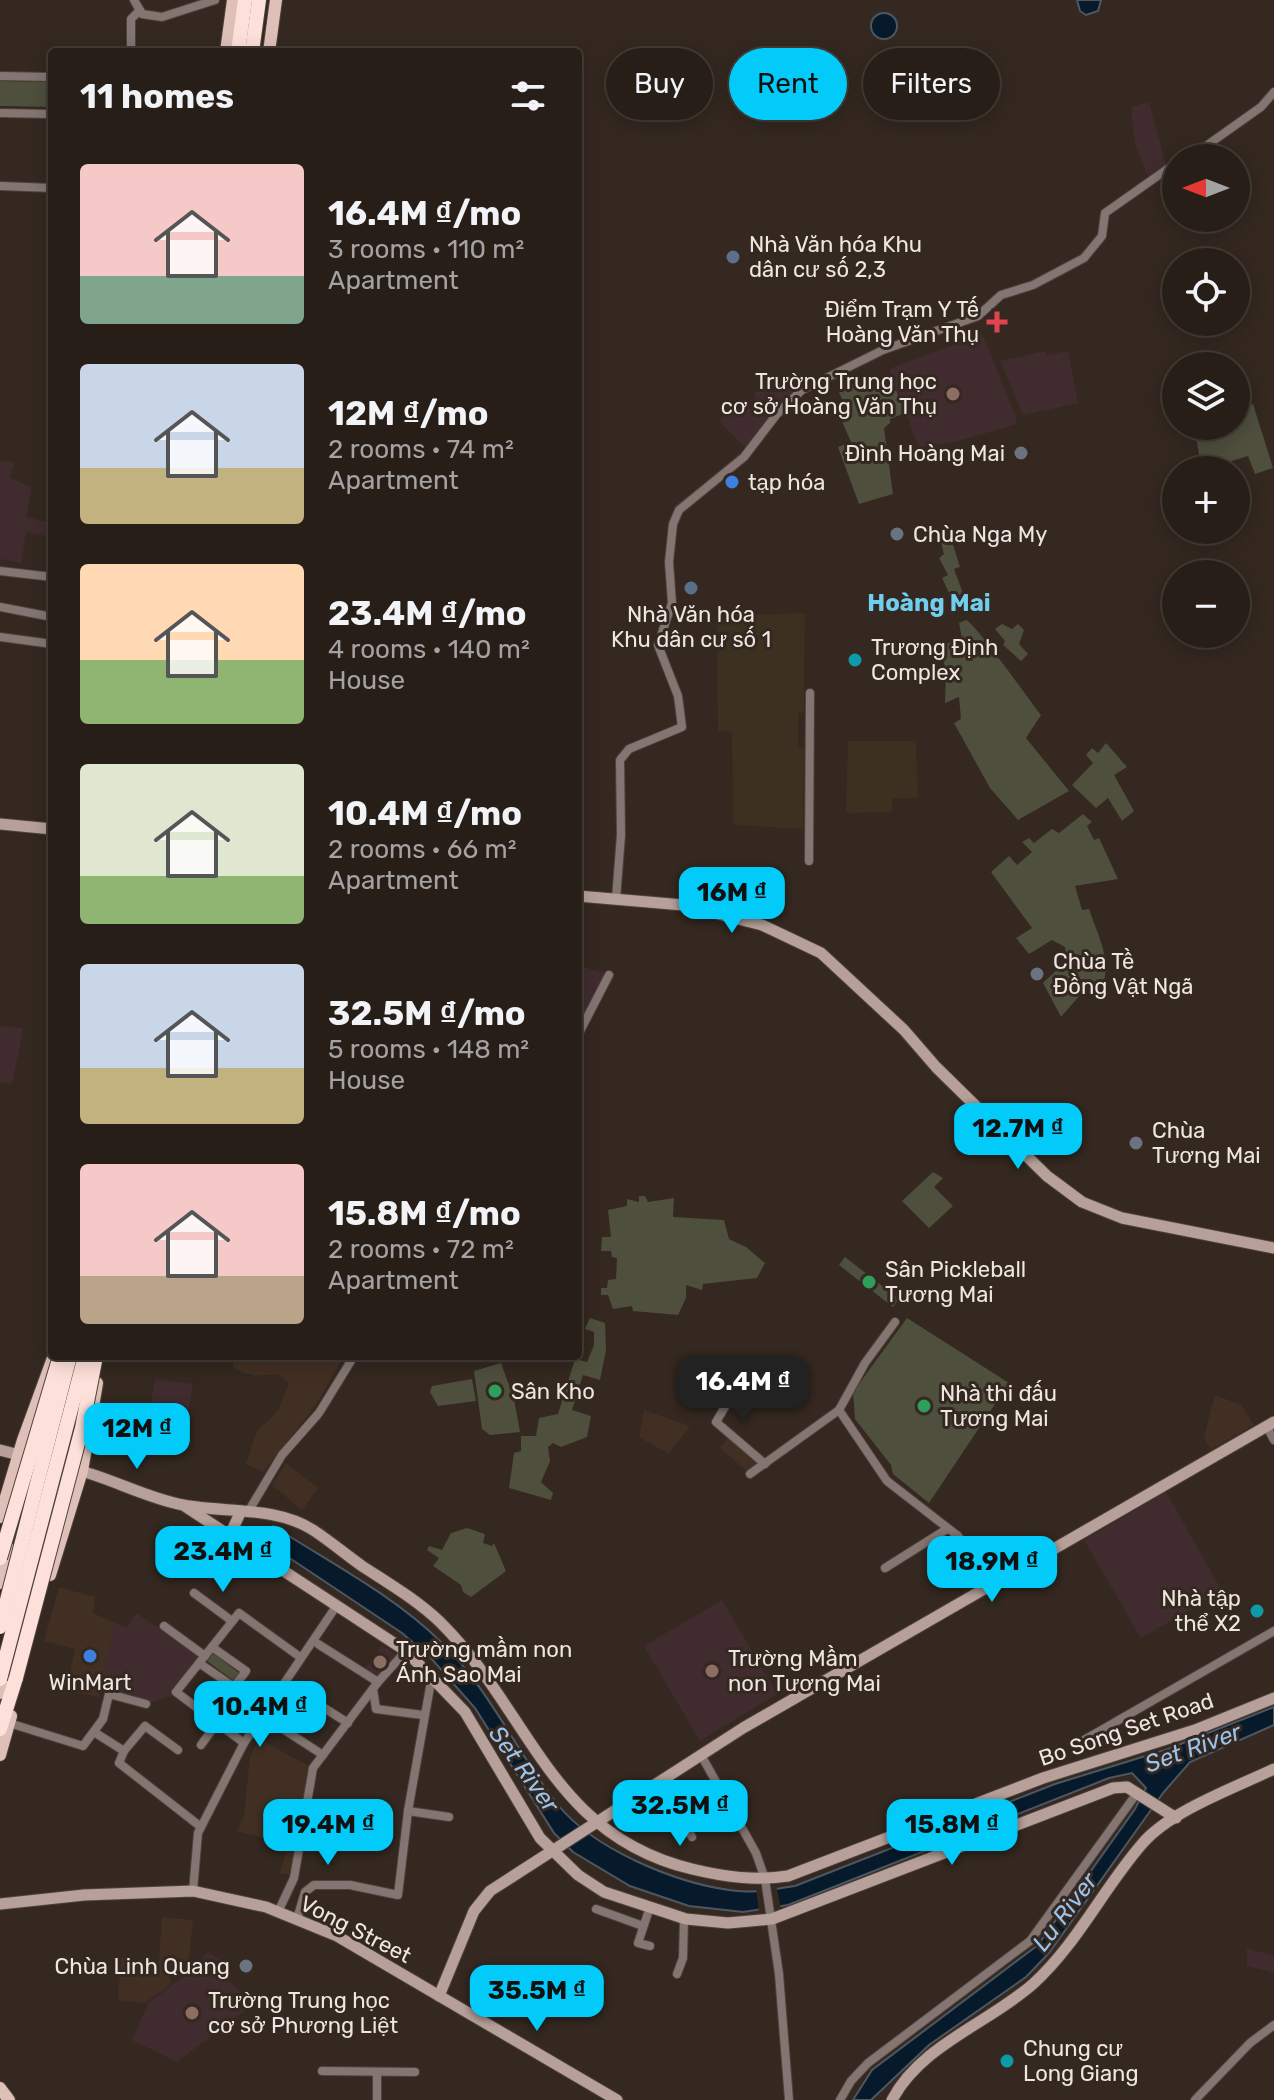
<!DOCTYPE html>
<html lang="en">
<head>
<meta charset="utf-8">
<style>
  :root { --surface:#271e18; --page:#2f2721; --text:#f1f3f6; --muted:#a4a2a2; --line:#433c37; --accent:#02cbf9 }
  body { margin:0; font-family:Rubik,sans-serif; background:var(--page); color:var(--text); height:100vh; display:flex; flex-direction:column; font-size:30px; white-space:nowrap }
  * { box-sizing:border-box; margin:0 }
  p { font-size:26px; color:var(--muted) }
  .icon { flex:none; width:44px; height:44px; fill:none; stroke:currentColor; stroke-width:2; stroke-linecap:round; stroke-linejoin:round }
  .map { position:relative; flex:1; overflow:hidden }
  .side { position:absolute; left:48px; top:48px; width:534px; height:1312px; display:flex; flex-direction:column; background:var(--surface); border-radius:8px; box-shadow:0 4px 20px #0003,0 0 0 2px var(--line) }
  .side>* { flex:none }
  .banner { position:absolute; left:606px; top:48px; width:548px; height:72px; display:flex; gap:16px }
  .needle { width:52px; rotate:270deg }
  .controls { position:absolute; left:1162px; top:144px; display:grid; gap:16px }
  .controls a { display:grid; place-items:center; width:88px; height:88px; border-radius:50%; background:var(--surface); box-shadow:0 4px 20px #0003,0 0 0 2px var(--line); font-size:40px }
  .price { position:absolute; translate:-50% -68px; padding:0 18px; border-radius:16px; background:var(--accent); color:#111; font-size:26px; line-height:52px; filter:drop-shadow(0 2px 4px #0008) }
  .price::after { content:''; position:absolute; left:50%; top:48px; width:24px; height:18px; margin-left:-12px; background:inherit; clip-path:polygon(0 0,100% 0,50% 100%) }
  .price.active { background:#222; color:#fff }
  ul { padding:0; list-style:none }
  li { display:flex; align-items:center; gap:24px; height:200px; padding:0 32px }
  li span { display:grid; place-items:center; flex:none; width:224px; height:160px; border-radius:8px; color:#555 }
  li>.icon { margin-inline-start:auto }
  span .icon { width:96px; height:96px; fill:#fffc; stroke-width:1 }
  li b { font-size:34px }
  h2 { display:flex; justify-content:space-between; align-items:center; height:96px; padding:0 32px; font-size:34px }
  .tag { padding:0 28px; border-radius:36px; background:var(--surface); box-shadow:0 4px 20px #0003,0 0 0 2px var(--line); font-size:28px; line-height:72px }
  .tag.active { background:var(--accent); color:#111 }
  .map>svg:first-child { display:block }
  .built { fill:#412f23 }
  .industrial { fill:#3c3021 }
  .education { fill:#402c2e }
  .green { fill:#4e4f3d }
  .water { fill:#071a2b; stroke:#4c5762; stroke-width:2 }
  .pier { fill:#342820 }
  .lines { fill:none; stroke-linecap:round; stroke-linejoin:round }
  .street-casing { stroke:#4e433b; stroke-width:10 }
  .secondary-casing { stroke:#4e433b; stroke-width:13 }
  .primary-casing { stroke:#4e433b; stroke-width:14 }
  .highway-casing { stroke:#4e433b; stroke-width:16 }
  .street { stroke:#847572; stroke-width:8 }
  .secondary { stroke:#b7a09a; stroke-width:11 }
  .primary { stroke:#dec0b9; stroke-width:12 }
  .highway { stroke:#fde0d9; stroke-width:14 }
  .highway-bridge-casing { stroke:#4e433b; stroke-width:16; stroke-linecap:butt }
  .highway-bridge { stroke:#fde0d9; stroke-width:14 }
  .service-dot { fill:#5c6f8a; stroke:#342820; stroke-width:3 }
  .health-dot { fill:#e0444e; stroke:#342820; stroke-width:3 }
  .education-dot { fill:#8d6e63; stroke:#342820; stroke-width:3 }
  .worship-dot { fill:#6b7280; stroke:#342820; stroke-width:3 }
  .shop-dot { fill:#3f7fe0; stroke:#342820; stroke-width:3 }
  .culture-dot { fill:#0f9aa8; stroke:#342820; stroke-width:3 }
  .leisure-dot { fill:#2e9e5b; stroke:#342820; stroke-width:3 }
  .labels { text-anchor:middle; stroke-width:6; stroke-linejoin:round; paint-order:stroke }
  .poi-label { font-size:22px; fill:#eee6e1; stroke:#342820; text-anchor:start }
  .street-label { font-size:22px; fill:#eee6e1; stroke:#342820 }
  .neighbourhood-label { font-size:24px; font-weight:bold; fill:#70ceee; stroke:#342820 }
  .water-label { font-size:24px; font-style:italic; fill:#9ac3ec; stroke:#342820 }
</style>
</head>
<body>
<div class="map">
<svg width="1274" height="2100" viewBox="0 0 1274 2100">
  <rect width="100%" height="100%" fill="#342820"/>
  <g class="built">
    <polygon points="234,1356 344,1356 315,1406 263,1472 246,1464 257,1431 278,1411 289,1383 277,1374 255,1376 241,1372 233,1367"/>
    <polygon points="1215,1395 1241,1405 1254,1425 1211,1449 1204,1437"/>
    <polygon points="644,1410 690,1426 669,1454 639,1437"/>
    <polygon points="730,1436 763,1464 749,1473 720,1448"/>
    <polygon points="286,1463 318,1488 302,1510 272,1485"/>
    <polygon points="59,1587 95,1597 93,1613 115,1623 99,1697 66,1690 75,1649 44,1641"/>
    <polygon points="259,1739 313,1768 292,1874 279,1874 289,1844 237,1831 244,1815 250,1757"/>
    <polygon points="162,1917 193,1920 188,1967 171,1966 170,1985 145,2003 118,2000 121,1958 159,1961"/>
  </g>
  <g class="industrial">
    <polygon points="805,613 804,713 798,713 798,746 804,748 803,829 733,825 732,732 718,731 717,616"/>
    <polygon points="848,741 916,741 918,798 892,799 892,812 846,813"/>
  </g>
  <g class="education">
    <polygon points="1149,102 1166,166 1148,177 1135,143 1131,107"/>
    <polygon points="982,334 1017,419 1014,425 958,441 919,448 889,369"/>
    <polygon points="1045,351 1047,355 1068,351 1078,403 1023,415 1000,361"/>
    <polygon points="791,387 796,394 746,448 719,421 727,408 756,409 755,392 780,392"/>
    <polygon points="0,461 15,462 9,478 32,487 26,517 52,523 51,537 26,532 21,563 0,559"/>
    <polygon points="578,965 606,974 578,1029"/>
    <polygon points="0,1026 23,1028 12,1084 0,1082"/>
    <polygon points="155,1379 193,1384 188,1413 150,1408"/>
    <polygon points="1166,1492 1222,1591 1141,1638 1084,1540"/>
    <polygon points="722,1600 777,1694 700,1741 644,1646"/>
    <polygon points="136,1613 201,1655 172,1696 150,1703 100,1691 115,1623 127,1628"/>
    <polygon points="382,1645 397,1655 376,1677 365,1670"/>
    <polygon points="1247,1948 1274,1956 1274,1973 1247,1966"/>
    <polygon points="208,1952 224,1962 221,1971 252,2005 177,2062 132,2040 148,2003 194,1969"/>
  </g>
  <g class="green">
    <polygon points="0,81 52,82 52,107 0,106"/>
    <polygon points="863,379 867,388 878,383 882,392 896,390 905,413 890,419 890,423 884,428 893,494 859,504 838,447 851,442 838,412 845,406 838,390"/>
    <polygon points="1253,404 1273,468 1255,474 1248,456 1202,470 1194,426 1236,426 1236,409"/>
    <polygon points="938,531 941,541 951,538 960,567 954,569 964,596 951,597 942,578 948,575 939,558 944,554"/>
    <path d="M 966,620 C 976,624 1029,700 1041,715 L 1026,738 L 1069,791 L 1018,820 L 990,788 L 954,723 L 961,719 L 959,697 L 945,703 L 946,669 L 938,646 L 962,639 L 959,623 Z"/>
    <polygon points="1002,624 1012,629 1018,624 1024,630 1019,644 1028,654 1021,661 1003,645 1005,641 995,629"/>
    <polygon points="1106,743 1127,767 1114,775 1134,811 1122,821 1108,798 1096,808 1072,785 1093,763 1086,755 1092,748 1098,753"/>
    <path d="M 1083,814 L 1092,822 L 1087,826 L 1094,840 L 1099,838 L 1118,879 L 1075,886 L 1082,910 L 1089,909 C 1099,939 1117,968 1096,996 L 1087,987 L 1061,1017 L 1043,983 C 1054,972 1068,964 1065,947 L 1052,940 L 1029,954 L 1016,938 L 1032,928 L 991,872 L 1009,856 L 1017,865 L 1032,852 L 1022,842 L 1029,838 L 1034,843 L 1052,829 L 1059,833 Z"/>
    <polygon points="933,1172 943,1178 934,1187 953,1206 929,1228 902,1201"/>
    <polygon points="639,1196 645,1196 648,1202 674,1198 673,1217 724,1220 729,1239 746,1247 765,1263 757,1278 703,1284 702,1290 686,1285 686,1298 678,1315 633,1311 632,1306 613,1309 608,1295 601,1295 601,1288 607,1288 608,1280 616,1279 617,1258 612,1257 611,1251 601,1251 602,1237 611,1237 608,1210 627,1206 627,1199 639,1202"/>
    <polygon points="845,1257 899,1299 893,1307 839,1265"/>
    <polygon points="590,1318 605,1323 606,1350 600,1380 583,1375 572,1410 591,1416 587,1437 561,1447 553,1443 548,1447 550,1461 541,1482 553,1493 551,1500 509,1488 514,1453 521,1451 521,1436 536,1436 539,1418 558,1414 575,1359 587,1362 594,1345 594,1332 585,1329"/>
    <polygon points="907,1318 1009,1383 929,1503 893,1474 891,1465 855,1419 853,1392"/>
    <polygon points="501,1363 514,1399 520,1432 490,1435 482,1429 474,1371"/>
    <polygon points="472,1379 476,1401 438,1406 430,1392 432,1386"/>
    <polygon points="467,1528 485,1534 483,1543 492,1546 494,1543 506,1571 471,1597 463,1592 461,1585 433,1566 439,1558 427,1550 429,1546 442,1550 451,1533"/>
    <polygon points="213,1653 239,1673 234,1681 207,1661"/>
  </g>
  <g class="water">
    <polygon points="1077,0 1101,0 1098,11 1086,15 1080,11"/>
    <circle cx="884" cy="26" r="13"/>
    <path d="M 273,1526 C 329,1562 395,1596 442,1643 C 490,1690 517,1753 558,1805 C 594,1849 673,1882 729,1890 C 751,1894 773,1889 795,1886 L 1055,1784 L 1168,1749 L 1274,1707 L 1274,1725 L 1190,1762 L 1163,1793 L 1049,1953 L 1026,1977 L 929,2045 L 871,2100 L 853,2100 L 872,2070 L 1038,1945 L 1135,1809 L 1146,1788 L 1132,1773 L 1109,1778 L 788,1905 L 743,1912 L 689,1906 L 630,1886 L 573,1852 L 554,1833 L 475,1708 L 430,1657 L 402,1633 L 264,1541 Z"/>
  </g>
  <polygon class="pier" points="776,1885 781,1909 759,1913 756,1887"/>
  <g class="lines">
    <g class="street-casing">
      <g id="street">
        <polyline points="134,0 142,14 162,17 215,0"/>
        <polyline points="131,52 131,19 140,10"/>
        <polyline points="0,76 52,77"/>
        <polyline points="0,113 52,114"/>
        <polyline points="1189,158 1261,107 1274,92"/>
        <polyline points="0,186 52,188"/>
        <polyline points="0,571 52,577"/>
        <polyline points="0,607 52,617"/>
        <polyline points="0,637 52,644"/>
        <polyline points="809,861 810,693"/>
        <polyline points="616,899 621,835 620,760 629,749 682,727 678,696 658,645 672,603 669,562 673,524 679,510 744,457 777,414 802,390 883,350 978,316 1001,295 1033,285 1084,258 1102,236 1105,213 1176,163"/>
        <polyline points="578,1035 609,975"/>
        <polyline points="742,1378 716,1422 765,1464"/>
        <polyline points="839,1410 887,1481 958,1536 990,1585"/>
        <polyline points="1267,1427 1274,1440"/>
        <polyline points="750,1474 839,1410 865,1363 895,1322"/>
        <polyline points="248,1512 282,1455 319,1413 354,1356"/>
        <polyline points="885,1568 947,1529"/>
        <polyline points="194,1593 232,1621"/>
        <polyline points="164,1626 205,1656"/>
        <polyline points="318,1644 378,1682"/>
        <polyline points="199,1663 234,1687 246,1671 212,1647"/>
        <polyline points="288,1685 348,1723"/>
        <polyline points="373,1689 376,1709 423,1715"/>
        <polyline points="266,1718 323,1755"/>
        <polyline points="9,1723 83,1746 103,1719 109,1694 146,1704"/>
        <polyline points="94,1732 124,1751"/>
        <polyline points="1084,1740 1274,1631"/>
        <polyline points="244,1743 176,1692 239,1613 300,1657"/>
        <polyline points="201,1745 217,1723"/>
        <polyline points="178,1750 145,1726 124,1751 119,1763 201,1827"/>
        <polyline points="701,1755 756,1853 765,1879 779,1974 789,2100"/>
        <polyline points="658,1782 692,1837"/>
        <polyline points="408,1811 449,1817"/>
        <polyline points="193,1891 198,1833 244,1743 337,1605"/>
        <polyline points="596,1909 643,1926"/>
        <polyline points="649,1910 638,1943 650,1946"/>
        <polyline points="278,1912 294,1878 313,1768 378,1682 406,1651"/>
        <polyline points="297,1919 305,1892 314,1885 350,1885 398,1895 408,1811 432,1676"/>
        <polyline points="677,1974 683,1958 684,1919"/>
        <polyline points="322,2071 415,2072"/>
        <polyline points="377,2100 377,2072"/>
        <polyline points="840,2100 851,2081 868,2063 1030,1941 1137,1793"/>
        <polyline points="1195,2100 1250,2043 1274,2025"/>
      </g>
    </g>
    <g class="secondary-casing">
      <g id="secondary">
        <polyline points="0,824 52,829"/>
        <polyline points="578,896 683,905 762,925 821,953 904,1030 936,1067 1047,1176 1082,1202 1122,1218 1274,1248"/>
        <polyline points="0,1450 27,1457"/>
        <path d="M 74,1469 C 111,1478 146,1498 183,1505 C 225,1513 276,1506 313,1530 C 330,1541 345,1554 362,1566 C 388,1583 417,1600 440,1622 C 531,1712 550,1835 692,1869 C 725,1877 755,1881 788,1876 L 1043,1778 L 1195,1730 L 1274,1698"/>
        <polyline points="186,1507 406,1651 465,1712 540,1838 578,1875 604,1892 686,1919 728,1923 772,1919 1113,1788 1127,1787 1176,1818"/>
        <polyline points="229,1537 241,1511"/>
        <polyline points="0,1904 84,1895 193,1891 266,1907 337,1936 617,2100"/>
        <polyline points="439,1996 474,1911 490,1891 743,1728 1274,1422"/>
        <path d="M 892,2100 C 921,2045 989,2023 1033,1984 C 1077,1944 1103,1889 1142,1844 C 1170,1811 1234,1788 1274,1769"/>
      </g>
    </g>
    <g class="primary-casing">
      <g id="primary">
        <polyline points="226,52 233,0"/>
        <polyline points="269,52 276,0"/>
        <polyline points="0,1517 23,1440 53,1358"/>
        <polyline points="50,1575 82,1471 97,1383"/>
        <polyline points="0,1583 9,1549"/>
        <polyline points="0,1693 7,1670"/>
        <polyline points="0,1755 11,1716"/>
        <polyline points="0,2088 9,2100"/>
      </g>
    </g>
    <g class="highway-casing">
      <g id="highway">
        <polyline points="238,52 245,0"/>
        <polyline points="252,52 259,0"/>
        <polyline points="0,1729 16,1678"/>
      </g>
    </g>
    <use href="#street" class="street"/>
    <use href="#secondary" class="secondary"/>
    <use href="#primary" class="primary"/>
    <use href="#highway" class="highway"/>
    <g class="highway-bridge-casing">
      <g id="highway-bridge">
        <polyline points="0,1558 60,1356"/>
        <polyline points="0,1627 70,1356"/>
        <polyline points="16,1678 82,1428 96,1356"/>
        <polyline points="0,1679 85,1356"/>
      </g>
    </g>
    <use href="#highway-bridge" class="highway-bridge"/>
  </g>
  <g class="service-dot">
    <circle cx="733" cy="257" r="8"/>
    <circle cx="691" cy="588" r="8"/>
  </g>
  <path class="health-dot" d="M993 310h8v8h8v8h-8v8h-8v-8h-8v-8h8z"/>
  <g class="education-dot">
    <circle cx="953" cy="394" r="8"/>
    <circle cx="380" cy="1662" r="8"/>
    <circle cx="712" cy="1671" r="8"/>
    <circle cx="192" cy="2013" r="8"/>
  </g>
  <g class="worship-dot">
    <circle cx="1021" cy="453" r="8"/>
    <circle cx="897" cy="534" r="8"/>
    <circle cx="1037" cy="974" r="8"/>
    <circle cx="1136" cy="1143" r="8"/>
    <circle cx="246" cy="1966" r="8"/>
  </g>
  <g class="shop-dot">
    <circle cx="732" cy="482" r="8"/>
    <circle cx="90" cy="1656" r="8"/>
  </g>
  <g class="culture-dot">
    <circle cx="855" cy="660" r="8"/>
    <circle cx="1257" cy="1611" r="8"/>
    <circle cx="1007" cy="2061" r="8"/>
  </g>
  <g class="leisure-dot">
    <circle cx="869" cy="1282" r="8"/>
    <circle cx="495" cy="1391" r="8"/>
    <circle cx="924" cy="1406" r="8"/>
  </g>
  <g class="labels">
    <g class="poi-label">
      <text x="749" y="252">Nhà Văn hóa Khu<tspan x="749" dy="25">dân cư số 2,3</tspan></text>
      <text x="979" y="317" text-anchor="end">Điểm Trạm Y Tế<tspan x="979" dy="25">Hoàng Văn Thụ</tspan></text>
      <text x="937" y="389" text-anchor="end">Trường Trung học<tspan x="937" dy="25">cơ sở Hoàng Văn Thụ</tspan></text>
      <text x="1005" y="461" text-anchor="end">Đình Hoàng Mai</text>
      <text x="748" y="490">tạp hóa</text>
      <text x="913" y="542">Chùa Nga My</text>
      <text x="691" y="622" text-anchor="middle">Nhà Văn hóa<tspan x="691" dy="25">Khu dân cư số 1</tspan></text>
      <text x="871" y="655">Trương Định<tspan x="871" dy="25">Complex</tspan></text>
      <text x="1053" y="969">Chùa Tề<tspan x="1053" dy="25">Đồng Vật Ngã</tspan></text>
      <text x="1152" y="1138">Chùa<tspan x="1152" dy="25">Tương Mai</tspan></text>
      <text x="885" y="1277">Sân Pickleball<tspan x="885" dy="25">Tương Mai</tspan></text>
      <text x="511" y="1399">Sân Kho</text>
      <text x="940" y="1401">Nhà thi đấu<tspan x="940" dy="25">Tương Mai</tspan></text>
      <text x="1241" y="1606" text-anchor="end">Nhà tập<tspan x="1241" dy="25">thể X2</tspan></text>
      <text x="396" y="1657">Trường mầm non<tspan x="396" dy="25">Ánh Sao Mai</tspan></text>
      <text x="728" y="1666">Trường Mầm<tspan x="728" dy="25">non Tương Mai</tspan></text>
      <text x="90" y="1690" text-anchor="middle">WinMart</text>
      <text x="230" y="1974" text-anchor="end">Chùa Linh Quang</text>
      <text x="208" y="2008">Trường Trung học<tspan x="208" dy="25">cơ sở Phương Liệt</tspan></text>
      <text x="1023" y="2056">Chung cư<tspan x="1023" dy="25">Long Giang</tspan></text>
    </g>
    <g class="street-label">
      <text transform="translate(1126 1729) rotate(-19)" y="8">Bo Song Set Road</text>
      <text transform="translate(356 1929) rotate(27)" y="8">Vong Street</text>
    </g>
    <g class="neighbourhood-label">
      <text x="929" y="611">Hoàng Mai</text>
    </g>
    <g class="water-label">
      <text transform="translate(1193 1748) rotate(-20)" y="8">Set River</text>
      <text transform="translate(524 1769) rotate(54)" y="8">Set River</text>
      <text transform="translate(1065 1912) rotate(-53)" y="8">Lu River</text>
    </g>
  </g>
</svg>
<div class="controls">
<a><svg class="needle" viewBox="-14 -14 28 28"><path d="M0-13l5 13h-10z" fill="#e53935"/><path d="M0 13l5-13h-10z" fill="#a4a2a2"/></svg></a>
<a><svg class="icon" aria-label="locate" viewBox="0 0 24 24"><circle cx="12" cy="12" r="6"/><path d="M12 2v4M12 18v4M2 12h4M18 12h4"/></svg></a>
<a><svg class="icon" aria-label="layers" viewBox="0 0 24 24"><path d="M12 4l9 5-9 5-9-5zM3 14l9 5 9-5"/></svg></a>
<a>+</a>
<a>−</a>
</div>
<b class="price" style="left:732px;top:935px">16M ₫</b>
<b class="price" style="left:1018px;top:1171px">12.7M ₫</b>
<b class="price active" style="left:743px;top:1424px">16.4M ₫</b>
<b class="price" style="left:137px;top:1471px">12M ₫</b>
<b class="price" style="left:223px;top:1594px">23.4M ₫</b>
<b class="price" style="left:992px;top:1604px">18.9M ₫</b>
<b class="price" style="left:260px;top:1749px">10.4M ₫</b>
<b class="price" style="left:680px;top:1848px">32.5M ₫</b>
<b class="price" style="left:328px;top:1867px">19.4M ₫</b>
<b class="price" style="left:952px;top:1867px">15.8M ₫</b>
<b class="price" style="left:537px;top:2033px">35.5M ₫</b>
<div class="banner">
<a class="tag">Buy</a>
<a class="tag active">Rent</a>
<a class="tag">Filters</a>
</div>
<section class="side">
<h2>11 homes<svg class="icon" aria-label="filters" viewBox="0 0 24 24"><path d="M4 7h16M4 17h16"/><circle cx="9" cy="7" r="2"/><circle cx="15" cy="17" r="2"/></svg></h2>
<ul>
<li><span style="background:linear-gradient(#f6c9c9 70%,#7fa58c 0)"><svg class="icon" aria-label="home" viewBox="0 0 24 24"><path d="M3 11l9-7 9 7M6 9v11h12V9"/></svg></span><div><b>16.4M ₫/mo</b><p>3 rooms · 110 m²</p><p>Apartment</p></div></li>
<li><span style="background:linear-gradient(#c9d6e8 65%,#c2b280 0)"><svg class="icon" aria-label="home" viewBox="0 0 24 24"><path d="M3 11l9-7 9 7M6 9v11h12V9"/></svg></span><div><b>12M ₫/mo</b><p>2 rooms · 74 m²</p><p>Apartment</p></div></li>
<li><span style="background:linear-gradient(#ffd9b3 60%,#8fb573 0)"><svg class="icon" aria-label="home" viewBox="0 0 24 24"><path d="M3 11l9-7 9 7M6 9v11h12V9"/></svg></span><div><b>23.4M ₫/mo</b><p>4 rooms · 140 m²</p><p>House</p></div></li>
<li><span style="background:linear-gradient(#dfe7d0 70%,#8fb573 0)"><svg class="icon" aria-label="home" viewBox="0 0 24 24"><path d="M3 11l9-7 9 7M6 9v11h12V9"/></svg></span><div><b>10.4M ₫/mo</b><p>2 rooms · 66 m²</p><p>Apartment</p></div></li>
<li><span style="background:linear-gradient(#c9d6e8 65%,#c2b280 0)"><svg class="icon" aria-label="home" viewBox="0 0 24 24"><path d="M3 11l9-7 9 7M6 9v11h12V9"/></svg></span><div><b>32.5M ₫/mo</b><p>5 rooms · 148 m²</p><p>House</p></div></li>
<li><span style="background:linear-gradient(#f6c9c9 70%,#b9a48a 0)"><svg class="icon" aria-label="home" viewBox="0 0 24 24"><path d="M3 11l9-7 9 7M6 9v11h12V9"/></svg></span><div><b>15.8M ₫/mo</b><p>2 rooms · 72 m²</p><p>Apartment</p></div></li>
</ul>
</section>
</div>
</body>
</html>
